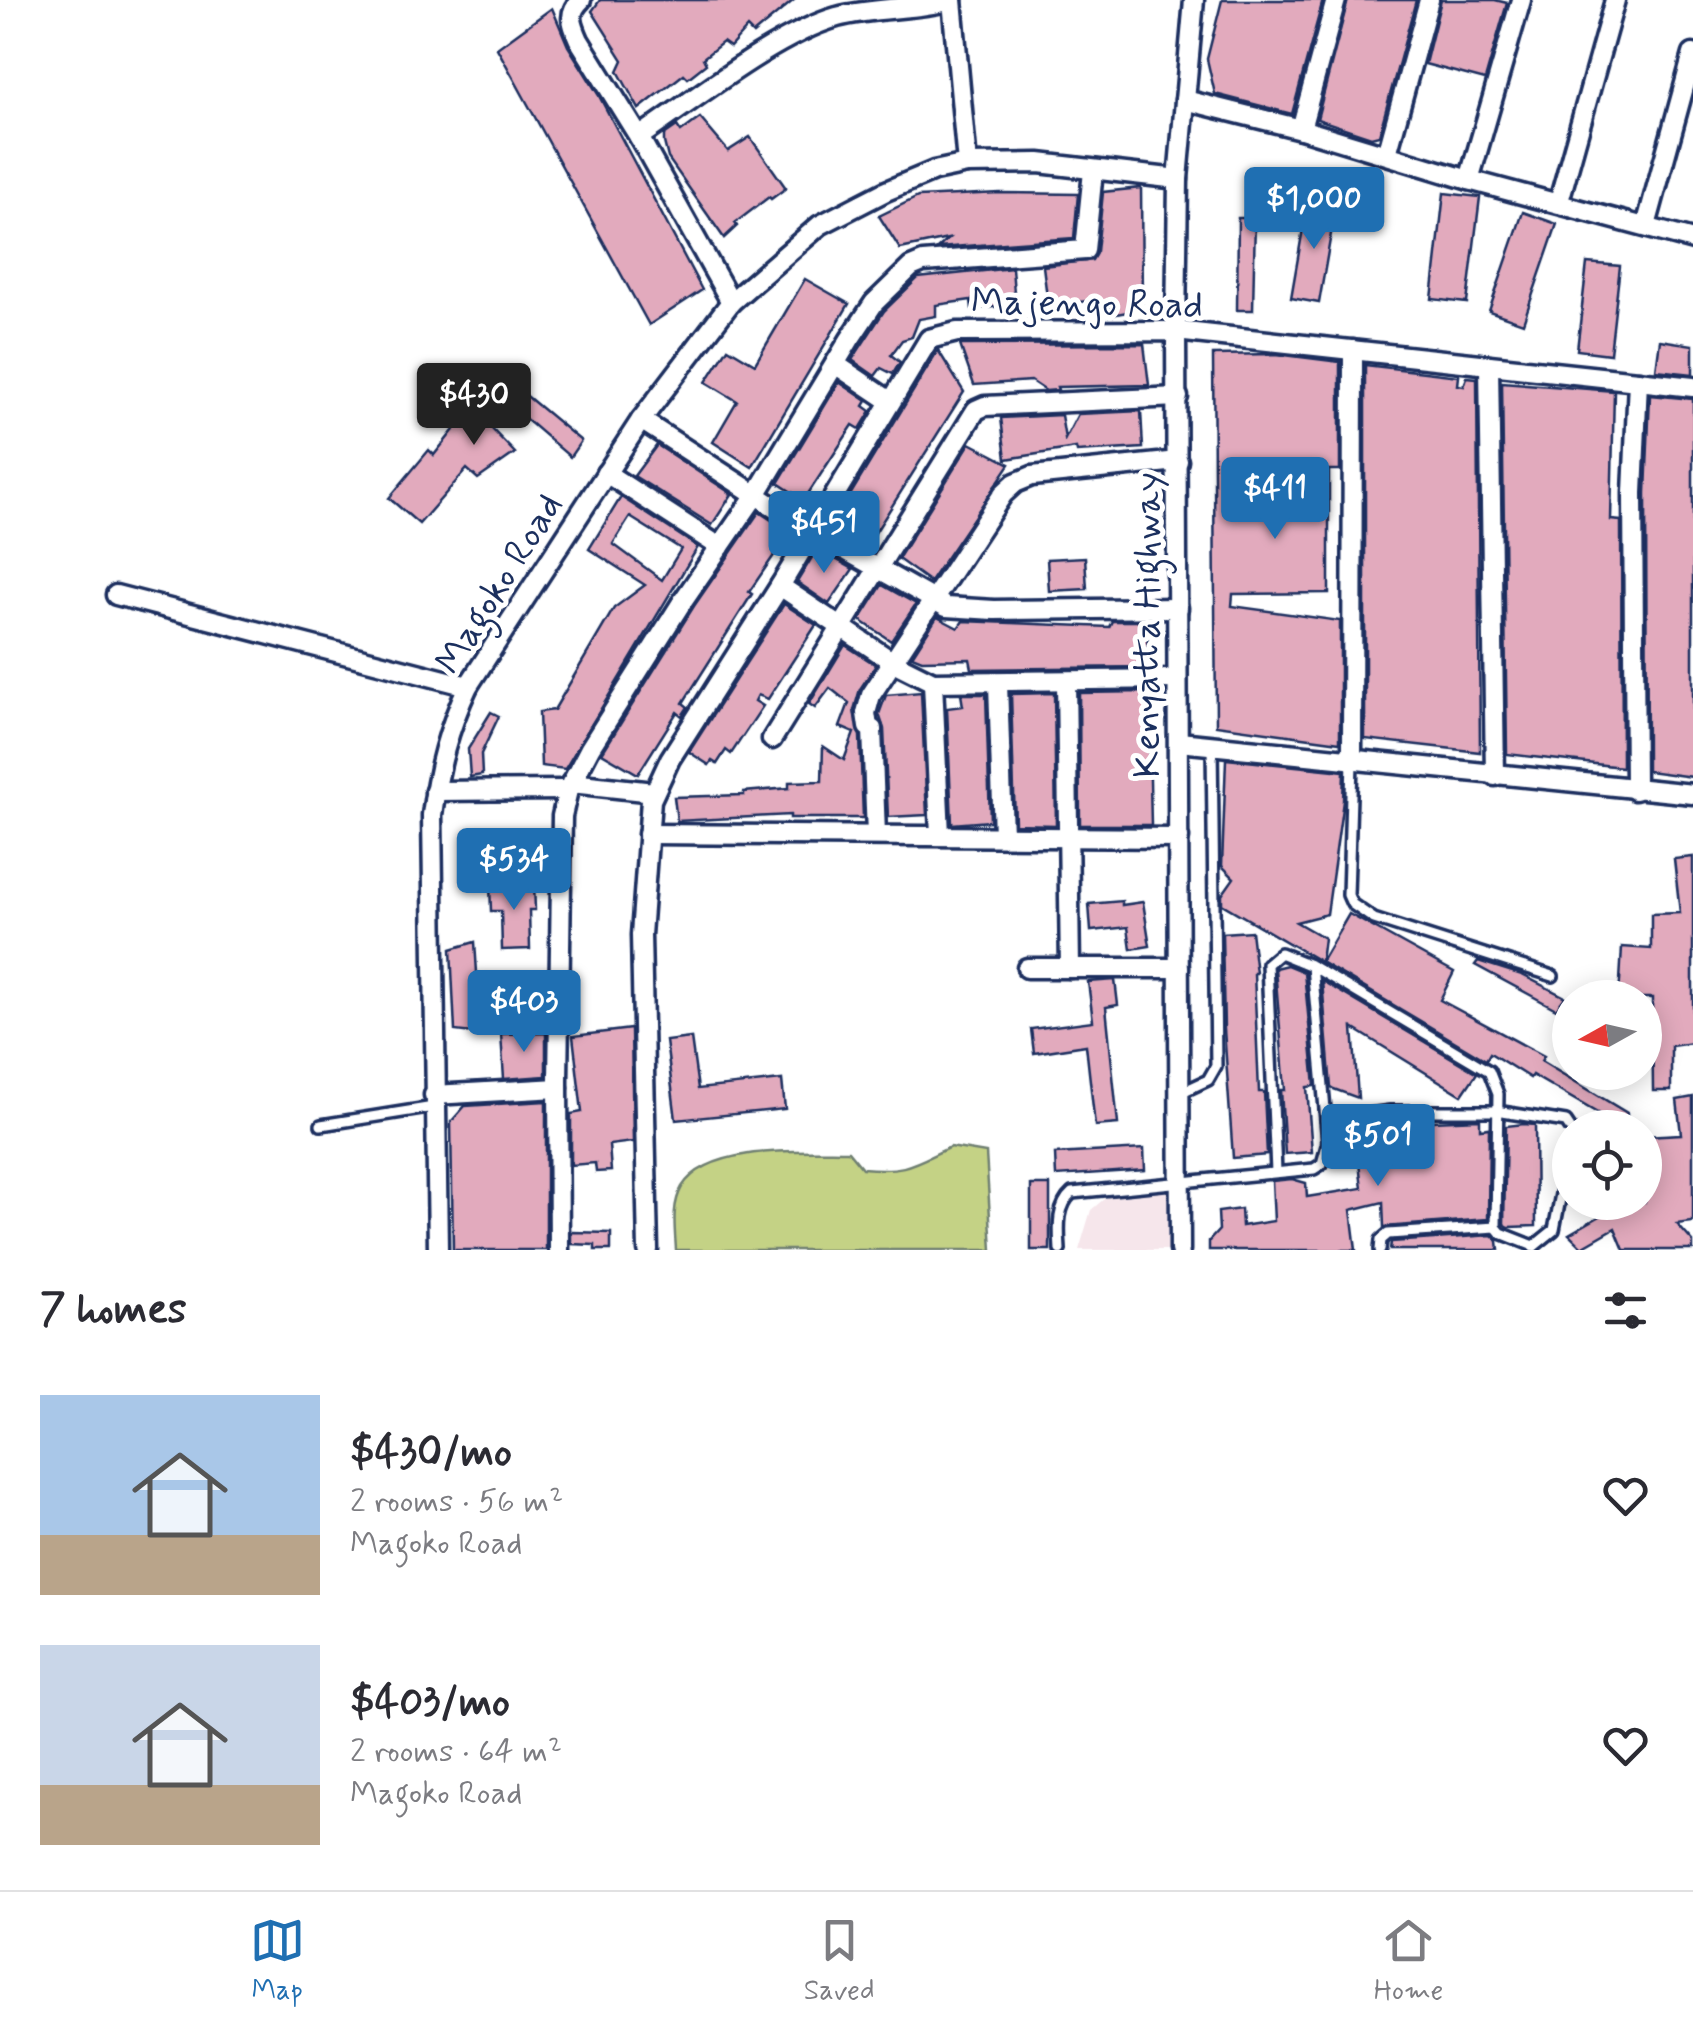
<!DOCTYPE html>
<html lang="en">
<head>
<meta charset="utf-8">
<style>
  :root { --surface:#fff; --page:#f2f2f3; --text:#2b2b33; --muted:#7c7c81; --line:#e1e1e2; --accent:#1f6fb2 }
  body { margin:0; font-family:Mynerve,sans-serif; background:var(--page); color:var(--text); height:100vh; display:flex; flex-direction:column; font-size:38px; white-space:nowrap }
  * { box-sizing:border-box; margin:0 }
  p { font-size:32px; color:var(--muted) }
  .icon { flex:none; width:55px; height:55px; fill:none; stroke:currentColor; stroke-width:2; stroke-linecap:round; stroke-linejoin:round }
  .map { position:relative; height:1250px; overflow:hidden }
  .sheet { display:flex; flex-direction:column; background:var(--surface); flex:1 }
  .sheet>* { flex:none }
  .needle { width:65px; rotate:262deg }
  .controls { position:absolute; left:1552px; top:980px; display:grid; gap:20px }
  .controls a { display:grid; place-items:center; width:110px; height:110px; border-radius:50%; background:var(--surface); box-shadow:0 5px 25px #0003; font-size:50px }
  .price { position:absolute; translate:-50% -85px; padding:0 22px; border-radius:10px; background:var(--accent); color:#fff; font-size:32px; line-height:65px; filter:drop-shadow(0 2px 5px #0008) }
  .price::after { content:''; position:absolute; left:50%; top:60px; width:30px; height:22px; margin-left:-15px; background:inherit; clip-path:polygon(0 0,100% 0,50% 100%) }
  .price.on { background:#222; color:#fff }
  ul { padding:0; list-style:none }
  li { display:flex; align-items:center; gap:30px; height:250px; padding:0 40px }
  li span { display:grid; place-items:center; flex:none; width:280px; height:200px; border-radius:0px; color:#555 }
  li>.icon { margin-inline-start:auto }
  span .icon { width:120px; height:120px; fill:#fffc; stroke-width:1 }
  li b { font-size:42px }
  h2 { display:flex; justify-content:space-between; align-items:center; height:120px; padding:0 40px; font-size:42px }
  .dock { display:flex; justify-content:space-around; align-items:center; height:140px; border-top:2px solid var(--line); background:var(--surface); font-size:28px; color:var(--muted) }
  .dock a { display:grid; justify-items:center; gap:5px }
  .dock .on { color:var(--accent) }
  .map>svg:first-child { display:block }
  .built { fill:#f6e6eb }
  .green { fill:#c4d285; stroke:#708072; stroke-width:2.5 }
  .building { fill:#e2aabd; stroke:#1b2f5e; stroke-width:2.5; fill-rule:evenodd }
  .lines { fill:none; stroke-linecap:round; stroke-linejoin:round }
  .lane-casing { stroke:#1b2f5e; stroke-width:16 }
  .street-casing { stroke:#1b2f5e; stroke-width:25 }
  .lane { stroke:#fff; stroke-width:9 }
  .street { stroke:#fff; stroke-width:18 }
  .labels { text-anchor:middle; stroke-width:10; stroke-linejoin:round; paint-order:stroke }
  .street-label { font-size:38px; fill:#1b2f5e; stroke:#fff }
</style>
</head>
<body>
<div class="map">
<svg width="1693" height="1250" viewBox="0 0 1693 1250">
  <rect width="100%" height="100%" fill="#fff"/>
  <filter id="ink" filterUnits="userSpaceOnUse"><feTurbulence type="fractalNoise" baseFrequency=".01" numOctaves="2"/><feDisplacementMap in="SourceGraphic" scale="20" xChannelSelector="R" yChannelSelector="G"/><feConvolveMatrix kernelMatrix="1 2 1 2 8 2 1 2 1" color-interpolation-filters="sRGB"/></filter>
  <g filter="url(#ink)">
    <polygon class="built" points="1172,1191 1171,1250 1079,1250 1091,1210 1104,1199 1118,1193"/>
    <path class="green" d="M 950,1147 L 986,1153 L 992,1250 L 676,1250 C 675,1229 671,1206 682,1187 C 708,1144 804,1151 848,1151 L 862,1168 C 907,1172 912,1165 950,1147 Z"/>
    <g class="building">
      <polygon points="600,0 794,0 753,34 747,28 730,47 723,42 703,58 706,64 688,78 684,74 639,109 618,71 623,60 592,11"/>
      <polygon points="1222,0 1323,0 1292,114 1215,94 1207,59"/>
      <polygon points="1348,0 1416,0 1379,135 1371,137 1317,119"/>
      <polygon points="1441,0 1495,0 1507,3 1485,80 1425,64"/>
      <polygon points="552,8 568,46 598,94 702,290 649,325 497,48"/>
      <polygon points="700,118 728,151 750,137 786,188 771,199 769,197 735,223 737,226 724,238 668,158 664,142 664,135 677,126 681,132"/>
      <polygon points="1141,188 1142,302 1136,302 1138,310 1111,315 1111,305 1100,307 1100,300 1048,305 1043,266 1092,260 1097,251 1103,192"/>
      <polygon points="1000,193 1078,194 1074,238 938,248 948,239 900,249 879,216 918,197"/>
      <polygon points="1444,193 1480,197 1467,303 1432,299"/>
      <polygon points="1308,200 1336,205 1319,303 1291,298"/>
      <polygon points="1523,212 1557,224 1523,323 1489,311"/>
      <polygon points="1238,218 1255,218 1253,310 1237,310"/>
      <polygon points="1587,263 1620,266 1610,354 1577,350"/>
      <polygon points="1012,268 1015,305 972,309 971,300 936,305 936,316 919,319 912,337 902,340 891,355 900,362 893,374 881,368 875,376 852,360 884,311 918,278"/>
      <polygon points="805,279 849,304 752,467 713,442 737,401 706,382 728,348 755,364"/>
      <polygon points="1660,340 1693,345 1693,374 1656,370"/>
      <polygon points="1144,344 1149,385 1057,387 1058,390 1046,391 1031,381 974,385 960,345"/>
      <polygon points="938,350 964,392 868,544 835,520"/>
      <polygon points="1276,354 1340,362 1340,470 1329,470 1329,593 1233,594 1232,606 1340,621 1340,742 1216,725 1213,355"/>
      <polygon points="1365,365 1459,376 1458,385 1464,386 1467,377 1477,378 1480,752 1365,739"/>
      <polygon points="499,373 581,441 570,457 506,402 488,425 515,453 478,479 467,469 419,524 389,498 429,450 434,455"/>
      <polygon points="839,382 867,401 864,406 871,411 860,429 853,425 804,500 778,483"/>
      <polygon points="1502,382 1614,391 1611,520 1621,521 1622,767 1507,754"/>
      <polygon points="1650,395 1693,399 1693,777 1647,771 1646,493"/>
      <polygon points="1141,411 1143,448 1077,452 1076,448 1006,459 1001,418 1061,415 1065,439 1078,414"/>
      <polygon points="970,443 1010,464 930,582 898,559"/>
      <polygon points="657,445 732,494 712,525 634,476"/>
      <path d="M 621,497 L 698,547 L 565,769 L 541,766 L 539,712 L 554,710 L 614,608 L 645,585 L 589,549 ZM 630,517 L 681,549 L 662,580 L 613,544 Z"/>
      <polygon points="759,512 790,532 749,592 752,594 683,703 688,707 682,716 677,712 638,774 602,753 694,606"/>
      <polygon points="821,551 853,569 829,604 797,582 814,554"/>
      <polygon points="1085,557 1087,589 1049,591 1047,559"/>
      <polygon points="882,585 916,604 891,641 860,620"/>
      <polygon points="784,604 816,625 768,699 758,695 755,701 763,706 731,754 726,750 717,764 712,761 709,765 689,752"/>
      <polygon points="937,617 958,628 963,621 1109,627 1112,621 1138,621 1147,626 1148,667 972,669 970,659 922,660 912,656"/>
      <polygon points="845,645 876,665 860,689 854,710 860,736 863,818 790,818 790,815 677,821 674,797 744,795 744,792 789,788 789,782 822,781 823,746 844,760 854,733 840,727 849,703 830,688 815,708 809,704"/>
      <polygon points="921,692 927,815 888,817 884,729 879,714 886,695"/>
      <polygon points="1148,692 1151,825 1080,825 1079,693"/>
      <polygon points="1054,693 1056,825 1015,824 1011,694"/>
      <polygon points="961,694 986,694 990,821 952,824 947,708 963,706"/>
      <polygon points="491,712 499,716 481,754 482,775 470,777 468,749"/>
      <polygon points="1226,759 1344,771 1343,801 1327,914 1296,922 1324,938 1321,962 1222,904 1222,895 1234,878 1222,866"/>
      <polygon points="1693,857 1693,1043 1671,1046 1671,1091 1653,1091 1652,998 1619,998 1622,947 1651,949 1651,914 1680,913 1674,859"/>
      <polygon points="534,883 535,910 529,910 530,949 502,950 501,911 491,911 490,884"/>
      <polygon points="1122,901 1122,905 1143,902 1150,946 1131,949 1128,927 1091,931 1089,904"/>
      <polygon points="1349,914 1454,972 1440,1000 1544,1056 1541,1061 1627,1113 1627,1128 1612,1128 1611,1121 1532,1075 1530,1078 1490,1053 1486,1060 1321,962"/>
      <polygon points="1251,931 1256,973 1254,973 1259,1092 1264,1092 1267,1155 1233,1158 1224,1029 1222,933"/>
      <polygon points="475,942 481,1034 455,1031 451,949"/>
      <polygon points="1478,961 1522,975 1565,997 1556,1009 1475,965"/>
      <polygon points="1287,965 1304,972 1315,1086 1307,1087 1312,1152 1285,1154 1281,1090 1285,1090 1275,968"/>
      <polygon points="1115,980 1118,1005 1106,1007 1118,1124 1095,1126 1086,1045 1034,1053 1031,1029 1093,1021 1088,982"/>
      <polygon points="1322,981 1477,1073 1462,1095 1353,1028 1358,1098 1331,1088"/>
      <polygon points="631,1029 633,1142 609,1145 611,1171 596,1172 595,1163 571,1165 571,1114 582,1112 573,1036"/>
      <polygon points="546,1033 546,1076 504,1079 501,1034"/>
      <polygon points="691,1038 698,1089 782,1080 785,1109 676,1120 666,1041"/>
      <polygon points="1693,1097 1693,1222 1677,1224 1693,1242 1693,1250 1624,1250 1615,1228 1582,1247 1569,1234 1614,1208 1614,1202 1645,1202 1645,1136 1681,1134 1677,1100"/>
      <polygon points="546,1101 546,1250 453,1250 451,1122 465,1106"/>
      <polygon points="1480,1119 1480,1129 1489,1128 1488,1219 1384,1227 1383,1202 1351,1210 1356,1250 1209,1250 1209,1241 1219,1230 1218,1212 1241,1209 1242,1226 1274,1221 1272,1181 1292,1179 1306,1183 1307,1197 1362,1188 1358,1154 1359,1124"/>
      <polygon points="1524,1124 1535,1125 1536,1226 1509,1227 1504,1224 1506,1126"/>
      <polygon points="1144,1149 1145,1170 1056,1176 1055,1154"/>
      <rect x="1031" y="1185" width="19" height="65"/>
      <polygon points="571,1232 611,1233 611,1250 595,1250 595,1245 571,1244"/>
      <polygon points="1492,1235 1498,1241 1499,1250 1390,1250 1391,1242"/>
    </g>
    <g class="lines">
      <g class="lane-casing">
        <g id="lane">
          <polyline points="1352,762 1348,895 1352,904 1374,919 1553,976"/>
          <polyline points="1180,1093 1208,1080 1216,1066 1212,746"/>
          <polyline points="1326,1120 1390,1111 1496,1111 1566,1122 1570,1128"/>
          <polyline points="321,1125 434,1107"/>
          <polyline points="1276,1172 1267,964 1280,953 1312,966"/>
          <polyline points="1533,1247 1554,1230 1570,1147"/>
          <path d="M 1060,1250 C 1059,1230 1056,1207 1072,1193 L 1314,1169 L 1322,1164 L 1328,1142 L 1312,966 L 1489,1071 L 1498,1094 L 1496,1227 L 1501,1233 L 1534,1246"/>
          <polyline points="1380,1250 1381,1240 1388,1234 1496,1227"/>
        </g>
      </g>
      <g class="street-casing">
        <g id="street">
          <path d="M 581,0 C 567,13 572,24 579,40 L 639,137 L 731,302"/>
          <polyline points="952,0 967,164"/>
          <polyline points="1185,100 1301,129 1469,180 1693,240"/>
          <polyline points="1301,129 1336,0"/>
          <path d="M 639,137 C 694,100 775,35 837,17 C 875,7 915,10 952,0"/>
          <polyline points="1387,154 1429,0"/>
          <polyline points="1469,180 1521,0"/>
          <polyline points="1559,201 1615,0"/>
          <polyline points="1646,226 1693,54"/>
          <polyline points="835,364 890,401"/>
          <polyline points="1489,365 1495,776"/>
          <polyline points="641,420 813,532 946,607 994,610 1178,608"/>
          <polyline points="606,473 720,547"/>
          <polyline points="780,586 893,662 933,682 1177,679"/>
          <polyline points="116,595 468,686"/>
          <polyline points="1066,681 1070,968"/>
          <polyline points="933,682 940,835"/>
          <polyline points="998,683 1003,836"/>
          <polyline points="772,739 976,410 985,406 1178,397"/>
          <polyline points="1179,742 1693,794"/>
          <polyline points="1352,761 1353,350"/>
          <polyline points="571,783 654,792"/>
          <polyline points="1635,790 1633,493 1638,381"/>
          <polyline points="435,791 568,790"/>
          <polyline points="648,834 1179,838"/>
          <polyline points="876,835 872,729 868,727 866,713 871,695 1003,494 1015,483 1032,476 1178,461"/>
          <polyline points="1027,968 1179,968"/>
          <polyline points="434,1095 558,1088"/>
          <path d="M 438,1250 L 432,815 C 438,768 448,729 468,686 L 641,420 L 731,302 L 820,225 L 886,191 L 934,171 L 967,164 L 1039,163 L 1178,179"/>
          <polyline points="559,1250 558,1080 562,816 568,790 590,748 684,599 757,493 850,339 874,303 911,267 923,262 1085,250 1093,171"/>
          <polyline points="648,1250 641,935 651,800 670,759 780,586 929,339 957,332 1176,331 1693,387"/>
          <polyline points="1180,1250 1176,331 1178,179 1194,0"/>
        </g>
      </g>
      <use href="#lane" class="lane"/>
      <use href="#street" class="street"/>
    </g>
  </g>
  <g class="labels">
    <g class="street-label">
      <text transform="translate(1087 302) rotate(1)" y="13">Majengo Road</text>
      <text transform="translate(498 583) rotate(-58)" y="13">Magoko Road</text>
      <text transform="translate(1146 625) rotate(-90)" y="13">Kenyatta Highway</text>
    </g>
  </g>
</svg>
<div class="controls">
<a><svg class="needle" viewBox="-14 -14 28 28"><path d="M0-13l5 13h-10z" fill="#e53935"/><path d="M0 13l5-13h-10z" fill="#7c7c81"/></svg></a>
<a><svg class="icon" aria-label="locate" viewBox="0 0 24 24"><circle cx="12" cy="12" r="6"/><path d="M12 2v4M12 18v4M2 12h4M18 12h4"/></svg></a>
</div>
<b class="price" style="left:1314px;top:252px">$1,000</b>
<b class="price on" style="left:474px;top:448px">$430</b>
<b class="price" style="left:1275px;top:542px">$411</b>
<b class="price" style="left:824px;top:576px">$451</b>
<b class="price" style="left:514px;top:913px">$534</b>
<b class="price" style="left:524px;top:1055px">$403</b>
<b class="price" style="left:1378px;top:1189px">$501</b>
</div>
<section class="sheet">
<h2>7 homes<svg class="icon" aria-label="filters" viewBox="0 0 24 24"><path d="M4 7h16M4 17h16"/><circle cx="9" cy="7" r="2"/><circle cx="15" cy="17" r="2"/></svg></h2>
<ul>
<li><span style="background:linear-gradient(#a9c7e8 70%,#b9a48a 0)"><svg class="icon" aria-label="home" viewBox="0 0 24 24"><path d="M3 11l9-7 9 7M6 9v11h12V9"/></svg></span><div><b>$430/mo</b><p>2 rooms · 56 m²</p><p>Magoko Road</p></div><svg class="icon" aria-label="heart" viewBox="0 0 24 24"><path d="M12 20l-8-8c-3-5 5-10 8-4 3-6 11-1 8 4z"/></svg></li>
<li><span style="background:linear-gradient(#c9d6e8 70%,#b9a48a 0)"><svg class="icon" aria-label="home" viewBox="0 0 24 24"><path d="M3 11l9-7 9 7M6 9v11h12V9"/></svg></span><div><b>$403/mo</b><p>2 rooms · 64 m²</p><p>Magoko Road</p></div><svg class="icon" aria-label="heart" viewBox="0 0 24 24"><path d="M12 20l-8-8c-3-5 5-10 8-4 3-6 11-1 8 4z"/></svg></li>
</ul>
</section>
<nav class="dock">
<a class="on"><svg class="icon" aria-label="map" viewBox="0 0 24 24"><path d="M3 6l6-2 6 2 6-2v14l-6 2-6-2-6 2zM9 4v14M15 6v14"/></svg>Map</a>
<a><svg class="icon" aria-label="saved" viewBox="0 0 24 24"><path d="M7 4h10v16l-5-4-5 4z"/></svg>Saved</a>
<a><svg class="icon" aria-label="home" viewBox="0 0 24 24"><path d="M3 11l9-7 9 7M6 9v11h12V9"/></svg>Home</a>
</nav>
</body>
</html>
